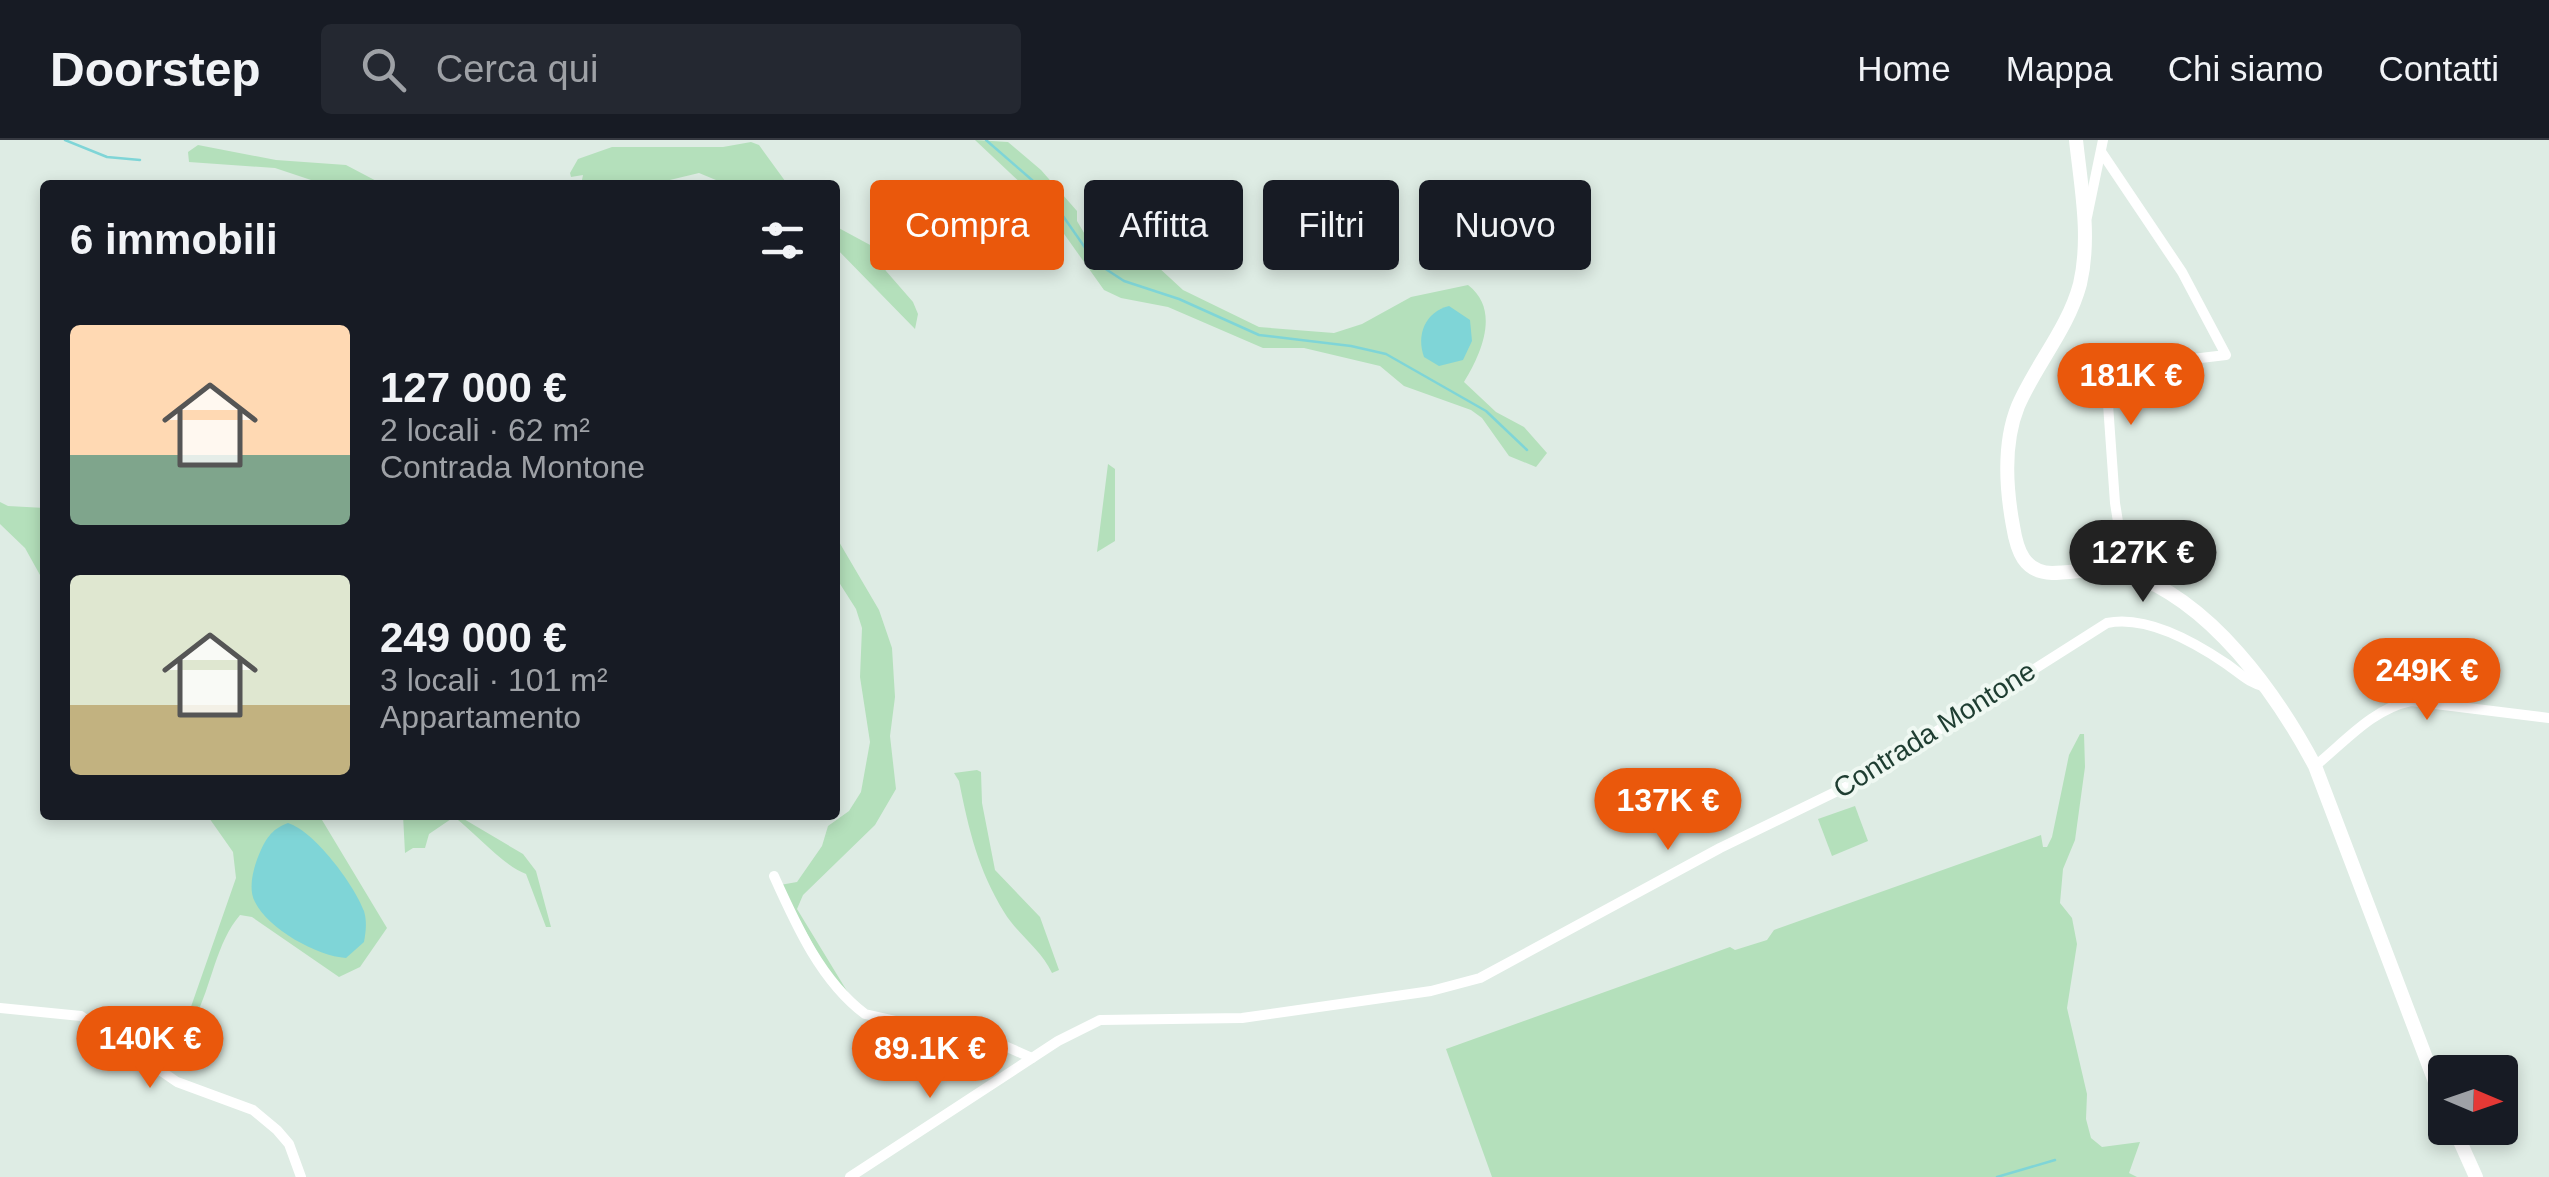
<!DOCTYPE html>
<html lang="it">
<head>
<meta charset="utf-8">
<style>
  :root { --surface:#171b24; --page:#242831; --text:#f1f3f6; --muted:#9ea1a6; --line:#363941; --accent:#ea580c }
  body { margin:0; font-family:Helvetica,sans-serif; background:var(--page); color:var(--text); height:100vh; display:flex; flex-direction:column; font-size:38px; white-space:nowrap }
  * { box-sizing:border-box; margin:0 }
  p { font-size:32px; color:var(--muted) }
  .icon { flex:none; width:55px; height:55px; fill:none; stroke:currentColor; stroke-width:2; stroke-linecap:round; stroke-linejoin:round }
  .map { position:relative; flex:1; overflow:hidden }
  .side { position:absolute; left:40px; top:40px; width:800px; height:640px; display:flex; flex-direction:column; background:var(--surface); border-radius:10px; box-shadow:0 5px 15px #0003 }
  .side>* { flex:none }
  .guide { position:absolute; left:870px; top:40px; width:950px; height:90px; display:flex; gap:20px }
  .needle { width:65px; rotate:92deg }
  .buttons { position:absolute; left:2428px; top:915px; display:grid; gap:20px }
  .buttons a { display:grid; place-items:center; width:90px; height:90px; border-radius:10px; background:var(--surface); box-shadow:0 5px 15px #0003; font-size:50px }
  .price { position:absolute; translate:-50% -85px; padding:0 22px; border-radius:35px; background:var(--accent); color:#fff; font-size:32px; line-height:65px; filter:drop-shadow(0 2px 5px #0008) }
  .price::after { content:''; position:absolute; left:50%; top:60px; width:30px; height:22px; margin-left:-15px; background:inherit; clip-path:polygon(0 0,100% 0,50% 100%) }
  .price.selected { background:#222; color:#fff }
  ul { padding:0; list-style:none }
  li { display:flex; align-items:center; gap:30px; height:250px; padding:0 30px }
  li span { display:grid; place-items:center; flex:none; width:280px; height:200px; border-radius:10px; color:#555 }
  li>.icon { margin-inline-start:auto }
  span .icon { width:120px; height:120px; fill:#fffc; stroke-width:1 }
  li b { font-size:42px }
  h2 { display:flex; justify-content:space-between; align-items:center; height:120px; padding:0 30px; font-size:42px }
  .pill { padding:0 35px; border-radius:10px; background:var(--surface); box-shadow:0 5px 15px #0003; font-size:35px; line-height:90px }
  .pill.selected { background:var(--accent); color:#fff }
  header { display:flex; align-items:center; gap:60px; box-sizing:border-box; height:140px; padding:0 50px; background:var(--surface); border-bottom:2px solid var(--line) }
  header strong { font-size:48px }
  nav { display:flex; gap:55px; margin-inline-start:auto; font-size:35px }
  .search { width:700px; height:90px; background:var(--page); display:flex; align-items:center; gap:25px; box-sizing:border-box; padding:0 35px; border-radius:10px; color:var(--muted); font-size:38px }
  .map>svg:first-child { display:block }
  .green { fill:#b4e0bb }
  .water { fill:#7fd5d7 }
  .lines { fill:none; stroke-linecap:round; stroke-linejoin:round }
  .stream { stroke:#7fd5d7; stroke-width:2.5 }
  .minor { stroke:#fff; stroke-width:10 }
  .tertiary { stroke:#fff; stroke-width:14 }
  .labels { text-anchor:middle; stroke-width:8; stroke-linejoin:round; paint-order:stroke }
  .street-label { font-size:28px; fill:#1e3d31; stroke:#eff8f2 }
</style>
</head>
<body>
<header>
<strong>Doorstep</strong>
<div class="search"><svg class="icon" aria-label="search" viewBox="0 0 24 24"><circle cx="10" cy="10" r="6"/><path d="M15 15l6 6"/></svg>Cerca qui</div>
<nav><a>Home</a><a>Mappa</a><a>Chi siamo</a><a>Contatti</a></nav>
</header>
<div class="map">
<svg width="2549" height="1037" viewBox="0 0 2549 1037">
  <rect width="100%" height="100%" fill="#deece4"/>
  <g class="green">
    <path d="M 975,0 L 1008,2 L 1041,30 L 1077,71 L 1077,81 L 1090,103 L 1108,116 L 1157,126 L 1183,150 L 1259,187 L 1334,193 L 1362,184 L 1411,157 L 1468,145 C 1501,170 1481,214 1464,242 L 1496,272 L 1524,287 L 1547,313 L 1536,327 L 1509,316 L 1482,278 L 1471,270 L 1404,246 L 1380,226 L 1304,208 L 1263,208 L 1168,167 L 1121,158 L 1104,150 L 1042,63 Z"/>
    <polygon points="751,2 759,5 788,45 728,45 699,33 649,45 581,45 583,35 571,37 570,33 578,19 612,7 723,7"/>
    <polygon points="198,5 276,20 346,25 384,45 326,45 275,28 189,22 188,12"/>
    <polygon points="835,86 872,106 886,131 913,162 918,174 915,189 835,107"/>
    <polygon points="1108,324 1115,329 1115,401 1097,412"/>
    <polygon points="0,362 8,366 45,368 45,444 25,408 0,384"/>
    <polygon points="835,395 879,470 892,508 895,557 890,596 896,649 875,685 803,755 797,769 850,856 829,833 780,745 797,742 822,706 828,686 849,671 861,652 870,602 860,537 862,488 856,469 835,436"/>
    <polygon points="2080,594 2084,594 2085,627 2075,700 2063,729 2060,763 2072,778 2077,804 2067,868 2087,954 2086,979 2091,998 2102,1007 2140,1002 2129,1033 2137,1037 1492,1037 1446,909 1730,807 1735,810 1767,800 1774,790 2041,695 2043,707 2047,707 2052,697 2069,615"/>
    <path d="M 977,630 L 981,632 L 982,663 L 995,730 L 1040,777 L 1059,830 L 1052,833 C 1040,808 1018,795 1004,772 C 978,729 969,691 959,641 L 954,633 Z"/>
    <polygon points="1855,666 1868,701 1832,716 1818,679"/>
    <path d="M 207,675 L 319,675 L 387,788 L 360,827 L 339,837 L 252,777 L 240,775 C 210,810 211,867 179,901 L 236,738 L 233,712 Z"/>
    <path d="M 403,675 L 457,675 L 523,714 L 536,731 L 551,787 L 546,787 L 526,734 C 502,725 476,693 454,677 L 429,694 L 425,708 L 413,708 L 405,713 Z"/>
  </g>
  <g class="water">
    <path d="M 1449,166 L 1470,180 L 1472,201 L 1463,220 L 1439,226 L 1424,217 C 1416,195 1425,172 1449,166 Z"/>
    <path d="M 288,683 C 314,691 354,744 364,771 C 367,781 366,791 364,802 L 346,818 C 317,816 268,789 255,762 C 248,749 253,730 258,717 C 265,700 271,689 288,683 Z"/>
  </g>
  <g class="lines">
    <g class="stream">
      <polyline points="65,0 107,17 140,20"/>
      <polyline points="986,0 1047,53 1095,122 1124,141 1179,159 1259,195 1351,206 1386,214 1486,271 1527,310"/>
      <polyline points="1997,1037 2055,1020"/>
    </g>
    <g class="minor">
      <polyline points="2102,13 2182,132 2226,215 2116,228 2106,236 2115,363 2126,432"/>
      <polyline points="2087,77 2103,0"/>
      <path d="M 2315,626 C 2345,602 2372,569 2411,561 L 2549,578"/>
      <path d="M 774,736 C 796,785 821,841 865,874 L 1005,906 L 1032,918"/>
      <polyline points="0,868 81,876 177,942 253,970 277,990 289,1004 301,1037"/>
      <path d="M 850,1037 L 1058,901 L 1100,880 L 1242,878 L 1431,851 L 1480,838 L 1720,708 L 1860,640 L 2107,483 C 2146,475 2194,502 2225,523 C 2240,533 2248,543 2266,547"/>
    </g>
    <g class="tertiary">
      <path d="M 2076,0 C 2081,47 2091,97 2080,144 C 2068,189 2036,224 2018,266 C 2003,303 2006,348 2013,386 C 2017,411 2024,432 2052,433 C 2076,433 2104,425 2128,433 C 2211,461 2276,553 2315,626 L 2445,968"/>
      <polyline points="2454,988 2476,1037"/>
    </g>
  </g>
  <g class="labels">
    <g class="street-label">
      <text transform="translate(1934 589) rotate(-32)" y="10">Contrada Montone</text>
    </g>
  </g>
</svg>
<div class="buttons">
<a><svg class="needle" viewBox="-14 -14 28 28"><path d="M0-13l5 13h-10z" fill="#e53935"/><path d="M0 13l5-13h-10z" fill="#9ea1a6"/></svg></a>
</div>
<b class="price" style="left:2131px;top:288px">181K €</b>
<b class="price selected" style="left:2143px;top:465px">127K €</b>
<b class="price" style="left:2427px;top:583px">249K €</b>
<b class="price" style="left:1668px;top:713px">137K €</b>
<b class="price" style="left:150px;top:951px">140K €</b>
<b class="price" style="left:930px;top:961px">89.1K €</b>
<div class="guide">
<a class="pill selected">Compra</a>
<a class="pill">Affitta</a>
<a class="pill">Filtri</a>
<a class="pill">Nuovo</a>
</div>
<section class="side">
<h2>6 immobili<svg class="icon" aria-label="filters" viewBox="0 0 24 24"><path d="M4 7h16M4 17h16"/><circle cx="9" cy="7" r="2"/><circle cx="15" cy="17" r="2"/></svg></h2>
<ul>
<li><span style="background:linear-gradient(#ffd9b3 65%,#7fa58c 0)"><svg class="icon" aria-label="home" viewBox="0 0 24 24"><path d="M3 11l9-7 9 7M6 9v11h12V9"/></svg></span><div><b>127 000 €</b><p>2 locali · 62 m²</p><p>Contrada Montone</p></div></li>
<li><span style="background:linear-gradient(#dfe7d0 65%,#c2b280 0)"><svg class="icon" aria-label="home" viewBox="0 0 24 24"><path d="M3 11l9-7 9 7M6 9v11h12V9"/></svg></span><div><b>249 000 €</b><p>3 locali · 101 m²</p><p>Appartamento</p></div></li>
</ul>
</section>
</div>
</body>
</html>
